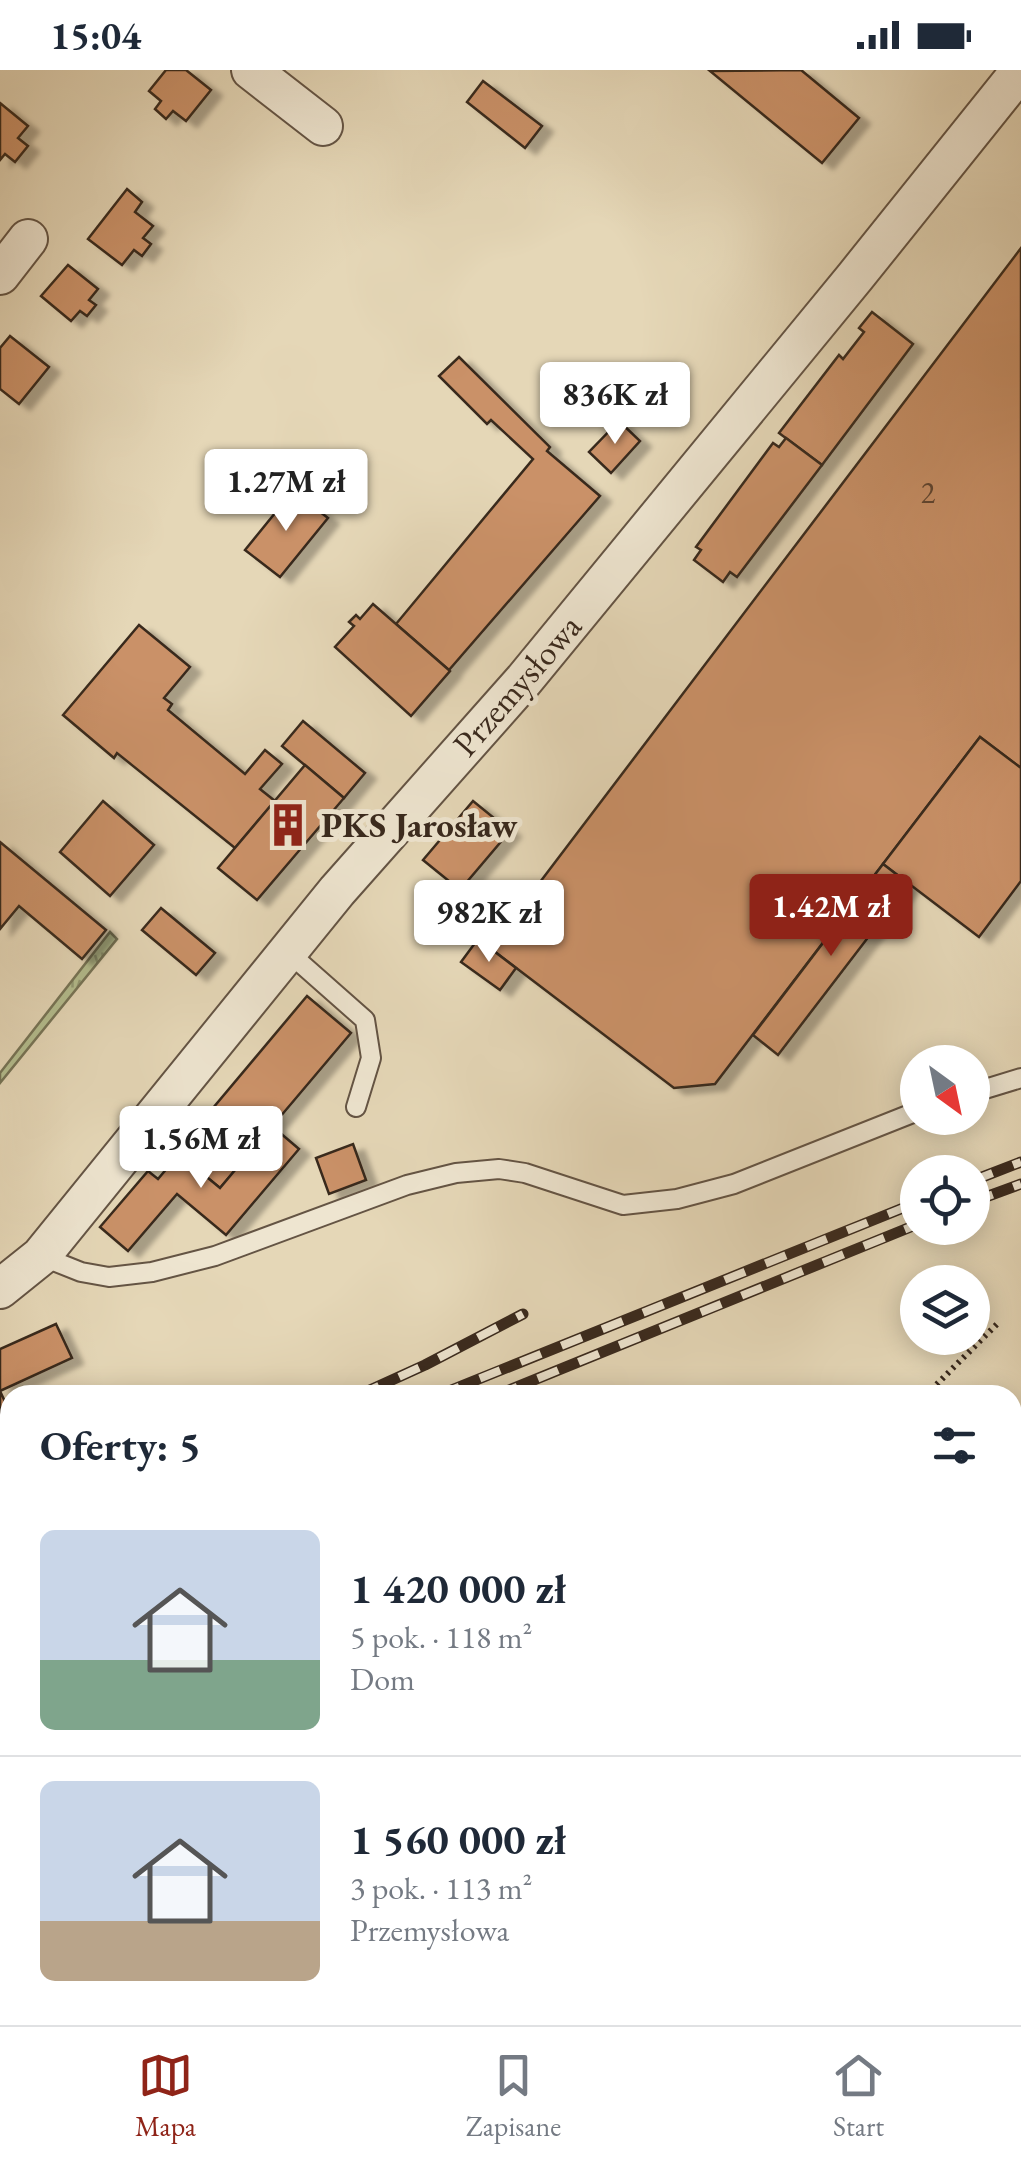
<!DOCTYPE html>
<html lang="pl">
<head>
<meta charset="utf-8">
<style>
  :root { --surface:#fff; --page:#f2f2f3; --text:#1f2937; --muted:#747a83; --line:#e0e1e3; --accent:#8f2418 }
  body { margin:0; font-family:"EB Garamond",serif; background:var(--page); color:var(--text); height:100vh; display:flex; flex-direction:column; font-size:38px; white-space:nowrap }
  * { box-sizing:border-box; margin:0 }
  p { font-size:32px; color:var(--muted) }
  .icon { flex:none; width:55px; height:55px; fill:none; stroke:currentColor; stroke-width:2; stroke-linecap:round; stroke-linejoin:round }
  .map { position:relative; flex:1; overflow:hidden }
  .drawer { position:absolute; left:0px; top:1315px; width:1022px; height:640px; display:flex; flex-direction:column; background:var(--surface); border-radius:30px 30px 0 0; box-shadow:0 5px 25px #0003 }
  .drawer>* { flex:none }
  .needle { width:65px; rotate:147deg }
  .tools { position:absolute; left:900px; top:975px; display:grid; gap:20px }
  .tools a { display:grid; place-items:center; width:90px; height:90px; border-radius:50%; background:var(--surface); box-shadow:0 5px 25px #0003; font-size:50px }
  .price { position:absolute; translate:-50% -85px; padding:0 22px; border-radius:10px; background:#fff; color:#222; font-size:32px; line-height:65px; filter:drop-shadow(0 2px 5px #0008) }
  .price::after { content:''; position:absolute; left:50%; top:60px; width:30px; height:22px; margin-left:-15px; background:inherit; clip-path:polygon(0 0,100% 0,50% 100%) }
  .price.on { background:var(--accent); color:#fff }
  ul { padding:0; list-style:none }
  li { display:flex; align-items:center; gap:30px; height:250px; padding:0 40px }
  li+li { border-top:2px solid var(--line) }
  li span { display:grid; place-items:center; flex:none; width:280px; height:200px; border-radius:15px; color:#555 }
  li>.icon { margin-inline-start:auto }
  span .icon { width:120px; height:120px; fill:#fffc; stroke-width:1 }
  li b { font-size:42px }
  h2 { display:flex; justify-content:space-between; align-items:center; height:120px; padding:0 40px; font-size:42px }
  .status { display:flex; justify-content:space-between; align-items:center; height:70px; padding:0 50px; background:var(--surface); direction:ltr }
  .status svg { height:28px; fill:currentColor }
  .tab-bar { display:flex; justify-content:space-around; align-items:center; height:140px; border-top:2px solid var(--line); background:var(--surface); font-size:28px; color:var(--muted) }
  .tab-bar a { display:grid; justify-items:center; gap:5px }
  .tab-bar .on { color:var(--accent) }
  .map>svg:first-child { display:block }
  .grass { fill:url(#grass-tufts); stroke:#767456; stroke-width:2.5 }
  .cemetery { fill:url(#cemetery-stones); stroke:#767456; stroke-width:2.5 }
  .building { fill:#ca9167; stroke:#39291d; stroke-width:2.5; filter:url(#shadow) }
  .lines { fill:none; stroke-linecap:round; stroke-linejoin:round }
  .lane-casing { stroke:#645444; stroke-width:22 }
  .street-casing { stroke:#645444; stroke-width:42 }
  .path { stroke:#39291d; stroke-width:6; stroke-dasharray:2.5 5; stroke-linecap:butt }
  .lane { stroke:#eee5d0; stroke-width:18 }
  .street { stroke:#eee5d0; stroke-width:38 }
  .rail-casing { stroke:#39291d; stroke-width:11 }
  .rail { stroke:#eee5d0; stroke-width:8; stroke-dasharray:22; stroke-linecap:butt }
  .labels { text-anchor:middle; stroke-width:10; stroke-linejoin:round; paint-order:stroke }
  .number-label { font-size:30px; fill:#5d4330 }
  .street-label { font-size:35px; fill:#39291d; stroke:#eee5d0 }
  .poi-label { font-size:35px; font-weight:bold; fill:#39291d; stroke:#eee5d0; text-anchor:start }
</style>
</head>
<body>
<div class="status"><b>15:04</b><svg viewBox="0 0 49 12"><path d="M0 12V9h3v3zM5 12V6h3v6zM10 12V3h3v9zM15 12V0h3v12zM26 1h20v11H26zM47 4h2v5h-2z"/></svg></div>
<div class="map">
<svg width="1021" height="1955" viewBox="0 0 1021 1955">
  <defs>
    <pattern id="grass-tufts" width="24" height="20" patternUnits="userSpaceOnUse" patternTransform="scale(2.5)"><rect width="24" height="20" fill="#b4be8f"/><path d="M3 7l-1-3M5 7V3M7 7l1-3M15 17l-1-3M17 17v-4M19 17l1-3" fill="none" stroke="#939a74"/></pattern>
    <pattern id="cemetery-stones" width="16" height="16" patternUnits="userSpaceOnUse" patternTransform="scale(2.5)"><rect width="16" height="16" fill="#b4be8f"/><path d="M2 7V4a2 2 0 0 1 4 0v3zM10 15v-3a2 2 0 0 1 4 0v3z" fill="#939a74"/></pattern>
    <filter id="shadow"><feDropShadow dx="11" dy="6" stdDeviation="2.5" flood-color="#0004"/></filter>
  </defs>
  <rect width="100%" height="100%" fill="#e5d7b7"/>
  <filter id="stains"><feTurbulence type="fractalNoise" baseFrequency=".002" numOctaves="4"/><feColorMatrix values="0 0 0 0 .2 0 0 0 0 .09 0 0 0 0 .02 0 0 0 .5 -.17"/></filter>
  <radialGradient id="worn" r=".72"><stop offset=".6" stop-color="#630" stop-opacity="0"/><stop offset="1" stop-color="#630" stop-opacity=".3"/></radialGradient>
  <polygon class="grass" points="110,862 117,869 0,1013 0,1003"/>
  <polygon class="cemetery" points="1021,1610 1021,1955 763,1955 771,1945 1012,1945 1012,1622"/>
  <g class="building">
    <polygon points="166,0 186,0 211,20 186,51 173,41 166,49 155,39 161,31 149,21"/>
    <polygon points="801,0 859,48 822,93 710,1"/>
    <polygon points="483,11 542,56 525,78 467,32"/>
    <polygon points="0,33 28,56 18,68 28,76 15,92 5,84 0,90"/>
    <polygon points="127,119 142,132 135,142 153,156 143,168 151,174 142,186 134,180 122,195 88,169"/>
    <polygon points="1021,178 1021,698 980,667 715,1014 674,1018 490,878"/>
    <polygon points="68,195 98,219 89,230 96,235 87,246 80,241 71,251 41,226"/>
    <polygon points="872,242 913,274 822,395 779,363 839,285 843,289 864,262 859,258"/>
    <polygon points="10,266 49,297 19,334 0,319 0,278"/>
    <polygon points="459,287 550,377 547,381 600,426 449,600 396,554 533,389 491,350 487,354 439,306"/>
    <polygon points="619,351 640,371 611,403 589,382"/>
    <polygon points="786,368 822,395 737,507 730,502 723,512 694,490 701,480 696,477 773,373 779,377"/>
    <polygon points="293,421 328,448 280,507 245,480"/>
    <polygon points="373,534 450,601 411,646 335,577 354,556 349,552 356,545 360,549"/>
    <polygon points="139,555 190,597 164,628 172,634 168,640 245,704 265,680 282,694 260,719 275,731 235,778 117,683 114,688 63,645"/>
    <polygon points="303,651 365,703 344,728 282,676"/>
    <polygon points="980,667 1021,698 1021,811 979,867 883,794"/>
    <polygon points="305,695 344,728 257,830 218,798"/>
    <polygon points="103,731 154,775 110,826 60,782"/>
    <polygon points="473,731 510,761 460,820 423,790"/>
    <polygon points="0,772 106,860 82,889 19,836 0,859"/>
    <polygon points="883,794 909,814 778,985 753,965"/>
    <polygon points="161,838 215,883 196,905 142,860"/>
    <polygon points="478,869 516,898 500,920 461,892"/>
    <polygon points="307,926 351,963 220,1118 176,1082"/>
    <polygon points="272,1056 299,1079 226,1165 177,1124 128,1181 100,1157 148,1101 158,1109 179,1084 220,1118"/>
    <polygon points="353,1074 366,1110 329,1124 316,1088"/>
    <polygon points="56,1254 72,1288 0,1321 0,1279"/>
    <polygon points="0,1321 8,1338 10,1337 10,1358 0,1363"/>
    <polygon points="10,1358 10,1415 0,1420 0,1363"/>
    <polygon points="0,1924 10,1933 10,1945 85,1945 77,1955 0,1955"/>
    <polygon points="229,1945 313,1945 325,1955 220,1955"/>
  </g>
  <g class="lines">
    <g class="lane-casing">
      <g id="lane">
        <polyline points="288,882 365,950 371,988 356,1037"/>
        <polyline points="972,1023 1021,1008"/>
        <polyline points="41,1186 81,1202 109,1207 152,1202 215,1186 407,1115 456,1103 499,1099 525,1103 623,1135 677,1129 734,1114 918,1041"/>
        <polyline points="356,1945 368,1955"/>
        <polyline points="140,1955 148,1945"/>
      </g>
    </g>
    <g class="street-casing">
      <g id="street">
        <polyline points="251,0 323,56"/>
        <polyline points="0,205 28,169"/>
        <polyline points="0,1219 41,1186 337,821 524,610 855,207 1021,0"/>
      </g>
    </g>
    <g class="path">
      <polyline points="926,1325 997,1254"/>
      <polyline points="1012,1673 1021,1661"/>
      <polyline points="1012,1679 1021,1685"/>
      <polyline points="1012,1933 1021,1938"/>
      <polyline points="800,1955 808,1945"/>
    </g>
    <use href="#lane" class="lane"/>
    <use href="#street" class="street"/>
    <g class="rail-casing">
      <g id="rail">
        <polyline points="972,1111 1021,1092"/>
        <polyline points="972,1132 1021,1114"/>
        <polyline points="359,1325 425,1295 523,1244"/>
        <polyline points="439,1325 918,1132"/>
        <polyline points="497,1325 918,1154"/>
        <polyline points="0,1393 10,1389"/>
        <polyline points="0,1434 10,1429"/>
        <polyline points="0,1466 10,1462"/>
        <polyline points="0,1492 10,1488"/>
        <polyline points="0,1515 10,1511"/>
      </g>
    </g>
    <use href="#rail" class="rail"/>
  </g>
  <defs>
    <g id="building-bare" transform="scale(3.45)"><path d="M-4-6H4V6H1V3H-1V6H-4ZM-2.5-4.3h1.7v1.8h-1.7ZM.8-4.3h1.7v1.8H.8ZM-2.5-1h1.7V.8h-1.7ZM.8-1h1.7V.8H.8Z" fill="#8f2418" stroke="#eee5d0" stroke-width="2.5" paint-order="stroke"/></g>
  </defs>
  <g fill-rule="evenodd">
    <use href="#building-bare" x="288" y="755"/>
  </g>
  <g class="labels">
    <g class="number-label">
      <text x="928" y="433">2</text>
    </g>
    <g class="street-label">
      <text transform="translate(517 615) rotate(-49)" y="12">Przemysłowa</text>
    </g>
    <g class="poi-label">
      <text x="321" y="767">PKS Jarosław</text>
    </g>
  </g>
  <rect width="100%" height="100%" filter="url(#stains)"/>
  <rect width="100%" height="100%" fill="url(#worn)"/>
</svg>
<div class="tools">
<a><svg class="needle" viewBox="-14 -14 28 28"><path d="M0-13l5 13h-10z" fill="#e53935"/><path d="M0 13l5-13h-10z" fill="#747a83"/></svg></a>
<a><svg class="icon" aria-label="locate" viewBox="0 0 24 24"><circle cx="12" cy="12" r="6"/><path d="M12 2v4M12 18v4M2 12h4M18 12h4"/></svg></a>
<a><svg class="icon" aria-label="layers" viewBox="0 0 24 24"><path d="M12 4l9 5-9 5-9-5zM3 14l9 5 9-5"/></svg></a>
</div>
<b class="price" style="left:615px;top:377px">836K zł</b>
<b class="price" style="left:286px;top:464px">1.27M zł</b>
<b class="price on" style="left:831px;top:889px">1.42M zł</b>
<b class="price" style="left:489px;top:895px">982K zł</b>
<b class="price" style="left:201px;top:1121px">1.56M zł</b>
<section class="drawer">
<h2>Oferty: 5<svg class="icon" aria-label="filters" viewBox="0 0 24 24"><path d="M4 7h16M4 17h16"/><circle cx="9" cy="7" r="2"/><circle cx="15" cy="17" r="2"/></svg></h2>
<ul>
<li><span style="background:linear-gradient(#c9d6e8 65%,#7fa58c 0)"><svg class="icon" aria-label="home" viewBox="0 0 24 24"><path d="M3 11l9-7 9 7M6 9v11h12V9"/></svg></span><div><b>1 420 000 zł</b><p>5 pok. · 118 m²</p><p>Dom</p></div></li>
<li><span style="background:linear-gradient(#c9d6e8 70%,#b9a48a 0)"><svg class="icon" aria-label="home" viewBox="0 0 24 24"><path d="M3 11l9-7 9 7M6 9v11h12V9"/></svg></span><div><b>1 560 000 zł</b><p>3 pok. · 113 m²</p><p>Przemysłowa</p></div></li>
</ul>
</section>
</div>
<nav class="tab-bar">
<a class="on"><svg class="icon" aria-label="map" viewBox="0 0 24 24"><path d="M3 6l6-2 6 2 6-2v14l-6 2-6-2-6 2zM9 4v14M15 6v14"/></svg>Mapa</a>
<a><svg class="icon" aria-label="saved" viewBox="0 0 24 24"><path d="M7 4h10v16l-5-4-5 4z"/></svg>Zapisane</a>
<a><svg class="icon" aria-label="home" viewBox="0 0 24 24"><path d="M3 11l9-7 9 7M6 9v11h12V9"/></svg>Start</a>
</nav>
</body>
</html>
